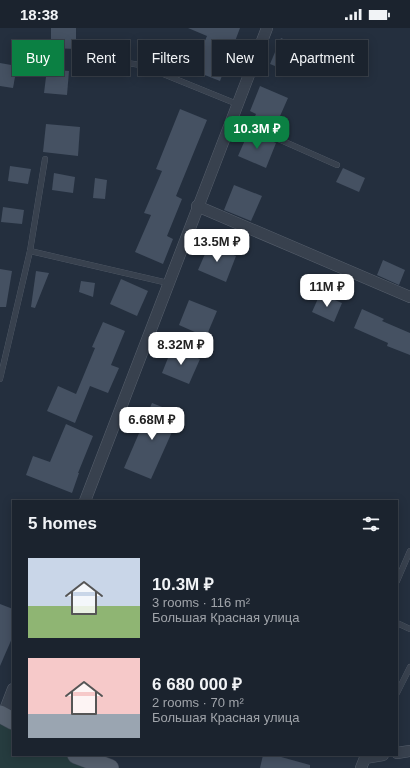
<!DOCTYPE html>
<html lang="en">
<head>
<meta charset="utf-8">
<style>
  :root { --surface:#1b232e; --page:#242b36; --text:#f1f3f6; --muted:#a0a4aa; --line:#39404a; --accent:#0b8043 }
  body { margin:0; font-family:Arial,sans-serif; background:var(--page); color:var(--text); height:100vh; display:flex; flex-direction:column; font-size:15px; white-space:nowrap }
  * { box-sizing:border-box; margin:0 }
  p { font-size:13px; color:var(--muted) }
  .icon { flex:none; width:22px; height:22px; fill:none; stroke:currentColor; stroke-width:2; stroke-linecap:round; stroke-linejoin:round }
  .map { position:relative; flex:1; overflow:hidden }
  .drawer { position:absolute; left:12px; top:472px; width:386px; height:256px; display:flex; flex-direction:column; background:var(--surface); border-radius:0px; box-shadow:0 2px 10px #0003,0 0 0 1px var(--line) }
  .drawer>* { flex:none }
  .guide { position:absolute; left:12px; top:12px; width:386px; height:36px; display:flex; gap:8px }
  .price { position:absolute; translate:-50% -34px; padding:0 9px; border-radius:8px; background:#fff; color:#222; font-size:13px; line-height:26px; filter:drop-shadow(0 1px 2px #0008) }
  .price::after { content:''; position:absolute; left:50%; top:24px; width:12px; height:9px; margin-left:-6px; background:inherit; clip-path:polygon(0 0,100% 0,50% 100%) }
  .price.current { background:var(--accent); color:#fff }
  ul { padding:0; list-style:none }
  li { display:flex; align-items:center; gap:12px; height:100px; padding:0 16px }
  li span { display:grid; place-items:center; flex:none; width:112px; height:80px; border-radius:0px; color:#555 }
  li>.icon { margin-inline-start:auto }
  span .icon { width:48px; height:48px; fill:#fffc; stroke-width:1 }
  li b { font-size:17px }
  h2 { display:flex; justify-content:space-between; align-items:center; height:48px; padding:0 16px; font-size:17px }
  .tag { padding:0 14px; border-radius:0px; background:var(--surface); box-shadow:0 2px 10px #0003,0 0 0 1px var(--line); font-size:14px; line-height:36px }
  .tag.current { background:var(--accent); color:#fff }
  .status { display:flex; justify-content:space-between; align-items:center; height:28px; padding:0 20px; background:var(--surface); direction:ltr }
  .status svg { height:11px; fill:currentColor }
  .map>svg:first-child { display:block }
  .green { fill:#263c3f }
  .building { fill:#455162 }
  .lines { fill:none; stroke-linecap:round; stroke-linejoin:round }
  .lane-casing { stroke:#565f6c; stroke-width:6 }
  .street-casing { stroke:#565f6c; stroke-width:12 }
  .primary-casing { stroke:#414a57; stroke-width:18 }
  .lane { stroke:#38414e; stroke-width:5.5 }
  .street { stroke:#38414e; stroke-width:11 }
  .primary { stroke:#56606e; stroke-width:17 }
</style>
</head>
<body>
<div class="status"><b>18:38</b><svg viewBox="0 0 49 12"><path d="M0 12V9h3v3zM5 12V6h3v6zM10 12V3h3v9zM15 12V0h3v12zM26 1h20v11H26zM47 4h2v5h-2z"/></svg></div>
<div class="map">
<svg width="410" height="740" viewBox="0 0 410 740">
  <rect width="100%" height="100%" fill="#242f3e"/>
  <polygon class="green" points="0,689 13,697 13,727 67,727 90,740 0,740"/>
  <g class="building">
    <polygon points="51,0 76,0 76,21 51,20"/>
    <polygon points="188,0 240,0 220,53 192,42 207,8"/>
    <polygon points="281,10 308,22 297,47 270,36"/>
    <polygon points="0,35 17,38 13,60 0,58"/>
    <polygon points="47,41 69,43 67,67 44,65"/>
    <polygon points="260,58 288,70 273,104 252,95 256,86 250,83"/>
    <polygon points="180,81 207,92 176,168 182,171 167,208 173,211 163,236 135,224 151,187 144,185 162,143 156,141"/>
    <polygon points="46,96 80,99 78,128 43,124"/>
    <polygon points="249,103 276,115 266,140 238,128"/>
    <polygon points="10,138 31,141 28,156 8,153"/>
    <polygon points="343,140 365,150 359,164 336,154"/>
    <polygon points="54,145 75,149 73,165 52,162"/>
    <polygon points="95,150 107,152 105,171 93,170"/>
    <polygon points="234,157 262,168 251,193 224,182"/>
    <polygon points="3,179 24,182 22,196 1,194"/>
    <polygon points="209,217 236,228 226,254 198,242"/>
    <polygon points="383,232 405,242 399,257 377,247"/>
    <polygon points="0,241 12,243 6,279 0,279"/>
    <polygon points="36,243 49,245 35,280 31,279"/>
    <polygon points="121,251 148,263 137,288 110,276"/>
    <polygon points="81,253 95,255 93,269 79,264"/>
    <polygon points="320,266 342,275 334,294 312,284"/>
    <polygon points="189,272 217,283 206,309 179,297"/>
    <polygon points="362,281 384,291 382,293 410,305 410,327 387,318 388,315 354,300"/>
    <polygon points="103,294 125,303 111,337 119,340 108,365 90,358 75,395 47,383 58,358 76,366 95,320 92,319"/>
    <polygon points="172,320 200,331 189,356 162,345"/>
    <polygon points="152,375 180,386 151,451 124,440"/>
    <polygon points="66,396 93,408 78,445 79,445 72,465 26,447 33,428 50,434"/>
    <polygon points="0,576 13,581 13,608 0,638"/>
    <polygon points="263,727 274,727 310,737 310,740 260,740"/>
  </g>
  <g class="lines">
    <g class="lane-casing">
      <g id="lane">
        <polyline points="98,31 141,37 237,76"/>
        <polyline points="231,90 337,137"/>
        <polyline points="30,223 168,255"/>
        <polyline points="0,351 30,223 45,131"/>
        <polyline points="397,553 410,523"/>
        <polyline points="397,595 410,601"/>
        <polyline points="397,665 410,639"/>
      </g>
    </g>
    <g class="street-casing">
      <g id="street">
        <polyline points="197,178 410,269"/>
        <polyline points="85,473 267,0"/>
        <polyline points="3,687 13,661"/>
        <polyline points="397,725 410,723"/>
        <polyline points="361,740 365,730 383,727"/>
      </g>
    </g>
    <g class="primary-casing">
      <g id="primary">
        <polyline points="0,686 13,693"/>
        <polyline points="76,727 110,740"/>
      </g>
    </g>
    <use href="#lane" class="lane"/>
    <use href="#street" class="street"/>
    <use href="#primary" class="primary"/>
  </g>
</svg>
<b class="price current" style="left:257px;top:122px">10.3M ₽</b>
<b class="price" style="left:217px;top:235px">13.5M ₽</b>
<b class="price" style="left:327px;top:280px">11M ₽</b>
<b class="price" style="left:181px;top:338px">8.32M ₽</b>
<b class="price" style="left:152px;top:413px">6.68M ₽</b>
<div class="guide">
<a class="tag current">Buy</a>
<a class="tag">Rent</a>
<a class="tag">Filters</a>
<a class="tag">New</a>
<a class="tag">Apartment</a>
</div>
<section class="drawer">
<h2>5 homes<svg class="icon" aria-label="filters" viewBox="0 0 24 24"><path d="M4 7h16M4 17h16"/><circle cx="9" cy="7" r="2"/><circle cx="15" cy="17" r="2"/></svg></h2>
<ul>
<li><span style="background:linear-gradient(#c9d6e8 60%,#8fb573 0)"><svg class="icon" aria-label="home" viewBox="0 0 24 24"><path d="M3 11l9-7 9 7M6 9v11h12V9"/></svg></span><div><b>10.3M ₽</b><p>3 rooms · 116 m²</p><p>Большая Красная улица</p></div></li>
<li><span style="background:linear-gradient(#f6c9c9 70%,#9aa5b1 0)"><svg class="icon" aria-label="home" viewBox="0 0 24 24"><path d="M3 11l9-7 9 7M6 9v11h12V9"/></svg></span><div><b>6 680 000 ₽</b><p>2 rooms · 70 m²</p><p>Большая Красная улица</p></div></li>
</ul>
</section>
</div>
</body>
</html>
